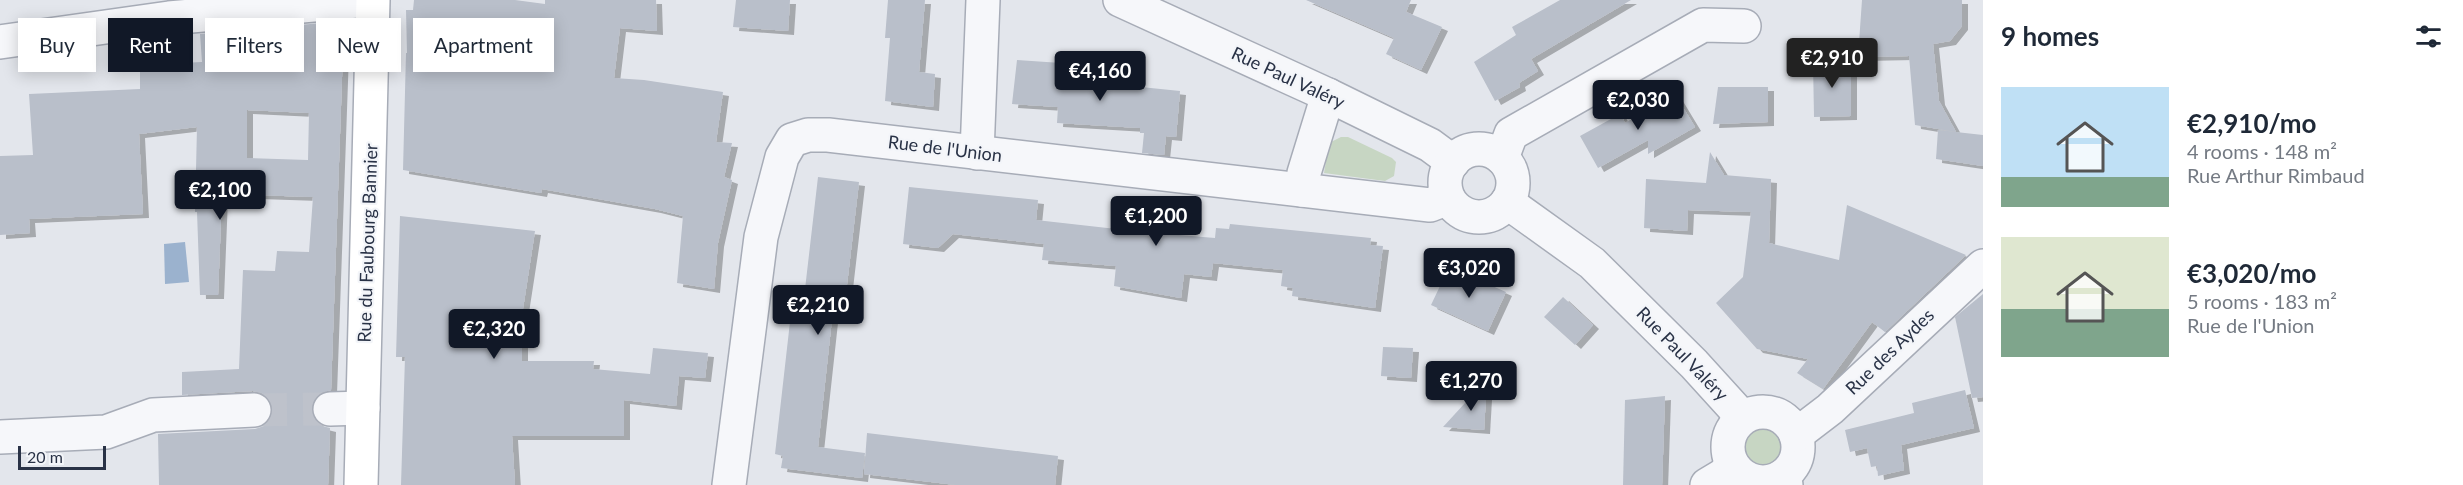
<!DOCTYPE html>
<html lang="en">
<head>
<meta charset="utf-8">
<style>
  :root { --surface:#fff; --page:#f2f2f3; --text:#1f2937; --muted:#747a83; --accent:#111827 }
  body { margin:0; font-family:Lato,sans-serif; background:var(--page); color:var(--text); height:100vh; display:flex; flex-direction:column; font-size:22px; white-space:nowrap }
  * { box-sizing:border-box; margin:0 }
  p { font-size:20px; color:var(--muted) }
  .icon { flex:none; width:33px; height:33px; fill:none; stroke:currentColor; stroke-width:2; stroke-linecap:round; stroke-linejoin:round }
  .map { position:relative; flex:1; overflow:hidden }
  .sheet { display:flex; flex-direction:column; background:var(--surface); width:480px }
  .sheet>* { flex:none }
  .hud { position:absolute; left:18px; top:18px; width:570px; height:54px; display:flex; gap:12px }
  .scale { position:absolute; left:18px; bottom:15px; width:88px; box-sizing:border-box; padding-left:6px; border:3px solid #293246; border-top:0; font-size:16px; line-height:21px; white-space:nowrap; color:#293246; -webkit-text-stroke:4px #f3f5f9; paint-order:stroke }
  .price { position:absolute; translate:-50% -51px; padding:0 14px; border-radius:6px; background:var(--accent); color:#fff; font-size:20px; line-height:39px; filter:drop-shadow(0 2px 3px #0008) }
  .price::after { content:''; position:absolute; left:50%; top:36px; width:18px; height:14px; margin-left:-9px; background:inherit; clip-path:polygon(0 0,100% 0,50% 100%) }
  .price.current { background:#222; color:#fff }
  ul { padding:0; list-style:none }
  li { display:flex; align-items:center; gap:18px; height:150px; padding:0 18px }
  li span { display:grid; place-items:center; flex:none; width:168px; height:120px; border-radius:0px; color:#555 }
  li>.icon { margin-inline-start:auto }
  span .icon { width:72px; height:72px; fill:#fffc; stroke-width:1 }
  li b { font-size:26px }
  h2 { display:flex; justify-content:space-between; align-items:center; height:72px; padding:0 18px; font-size:26px }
  .tag { padding:0 21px; border-radius:0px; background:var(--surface); box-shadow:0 3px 15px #0003; font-size:21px; line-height:54px }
  .tag.current { background:var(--accent); color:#fff }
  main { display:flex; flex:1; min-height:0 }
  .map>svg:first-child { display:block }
  .green { fill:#c7d6c3 }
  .water { fill:#9bb2ce }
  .building { fill:#b9bfca; fill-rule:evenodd; filter:url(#shadow) }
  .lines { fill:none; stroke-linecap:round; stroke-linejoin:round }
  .minor-tunnel { stroke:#bec2cb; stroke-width:33; stroke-dasharray:33 16; stroke-linecap:butt }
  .minor-casing { stroke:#a7acb7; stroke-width:36 }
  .tertiary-casing { stroke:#a7acb7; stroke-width:36 }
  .secondary-casing { stroke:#a7acb7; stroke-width:36 }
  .minor { stroke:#f6f7fa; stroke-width:33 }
  .tertiary { stroke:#f6f7fa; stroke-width:33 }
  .secondary { stroke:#fff; stroke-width:33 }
  .labels { text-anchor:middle; stroke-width:4.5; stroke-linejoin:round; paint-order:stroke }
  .street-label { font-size:18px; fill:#293246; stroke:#f3f5f9 }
</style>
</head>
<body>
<main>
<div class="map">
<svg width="1983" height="485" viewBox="0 0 1983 485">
  <defs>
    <filter id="shadow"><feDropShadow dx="6" dy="4" stdDeviation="0" flood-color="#0004"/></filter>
  </defs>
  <rect width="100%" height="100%" fill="#e3e6ec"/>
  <g class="green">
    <polygon points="1341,137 1348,137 1392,158 1396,162 1394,176 1385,181 1324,173 1329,143"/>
    <circle cx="1763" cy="448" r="20"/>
  </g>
  <polygon class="water" points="185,242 189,282 165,284 164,244"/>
  <g class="building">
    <polygon points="414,0 515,0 545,4 545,0 656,0 657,31 620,28 614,78 644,80 723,92 716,142 732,143 724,177 732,180 718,243 714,289 677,283 683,216 655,209 542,189 541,193 403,170 406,53 407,53 406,10 413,10"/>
    <polygon points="736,0 790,0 788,31 733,27"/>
    <polygon points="888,0 925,0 919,72 935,74 933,107 885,101 890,38 885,38"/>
    <polygon points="1306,0 1411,0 1406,12 1442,27 1421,70 1386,54 1394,38"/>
    <polygon points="1560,0 1631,0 1531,59 1538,71 1519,83 1520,87 1495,101 1474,62 1516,35 1512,27"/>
    <polygon points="1862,0 1962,0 1962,26 1950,41 1933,44 1939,101 1956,132 1915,125 1909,56 1858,57"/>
    <path d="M 344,21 L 331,390 L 320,393 L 313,401 L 311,409 L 314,419 L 322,426 L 330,428 L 328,485 L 159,485 L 158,434 L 255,429 L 264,426 L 270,419 L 273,408 L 269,399 L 262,393 L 253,391 L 182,395 L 182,372 L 239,369 L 243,270 L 275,271 L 277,251 L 309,252 L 313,197 L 222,194 L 218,295 L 200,295 L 197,212 L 195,212 L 197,127 L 139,134 L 143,214 L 29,219 L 30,233 L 0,235 L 0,156 L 33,155 L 29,94 L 140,89 L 140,65 L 202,62 L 200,34 ZM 247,110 L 309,113 L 308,160 L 247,158 Z"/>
    <polygon points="1017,60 1061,63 1060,78 1141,84 1141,87 1180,91 1176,137 1166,136 1164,155 1142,153 1144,133 1140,133 1140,128 1057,123 1058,107 1012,104"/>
    <polygon points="1813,62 1851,62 1851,116 1814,117"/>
    <polygon points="1718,87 1768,87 1768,122 1713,124"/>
    <polygon points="1675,94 1695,127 1648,154 1648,140 1598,168 1580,136 1620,114 1625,123"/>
    <polygon points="1938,130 1983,135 1983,166 1936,159"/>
    <polygon points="1710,152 1724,175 1771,179 1769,243 1839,260 1847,205 1966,255 1885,332 1872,322 1823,389 1797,373 1808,359 1757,349 1716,303 1743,277 1751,212 1688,210 1687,231 1644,228 1646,179 1706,183"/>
    <polygon points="818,177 859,182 843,319 832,319 818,447 865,453 862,478 781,468 783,456 775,454 791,313 802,315"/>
    <polygon points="909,187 1038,200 1036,220 1143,232 1215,238 1216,228 1229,229 1230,224 1371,238 1370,245 1383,246 1375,308 1292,296 1293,288 1281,286 1283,270 1213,263 1211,277 1184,274 1181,298 1114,286 1116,266 1042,260 1044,244 953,234 938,248 903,244"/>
    <polygon points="400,216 535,231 518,341 522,341 522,361 594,361 593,369 650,374 653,348 708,353 705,378 679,376 676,406 624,400 624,436 512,436 515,485 401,485 405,357 396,357"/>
    <polygon points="1449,267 1506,292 1488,331 1431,305"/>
    <polygon points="1983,294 1983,397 1972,398 1955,317"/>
    <polygon points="1563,297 1593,325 1575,345 1544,317"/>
    <polygon points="1383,347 1413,348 1411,378 1381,376"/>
    <polygon points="1487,379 1484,430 1443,427"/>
    <polygon points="1965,390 1974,428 1901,445 1904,470 1878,476 1877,466 1871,467 1867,448 1850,452 1845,430 1914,413 1912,403"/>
    <polygon points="1665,396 1662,485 1623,485 1625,400"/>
    <polygon points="867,433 1058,456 1055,485 956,485 864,474"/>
  </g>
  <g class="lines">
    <polyline class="minor-tunnel" points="254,410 330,409"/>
    <g class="minor-casing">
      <g id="minor">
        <polyline points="1120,0 1328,95 1430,145 1453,162"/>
        <polyline points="0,42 169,18 368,0"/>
        <circle cx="1479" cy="183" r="34"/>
        <polyline points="977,153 983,0"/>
        <polyline points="1502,158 1511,134 1703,25 1744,26"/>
        <polyline points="1302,190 1304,173 1328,95"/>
        <polyline points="1507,202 1592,263 1694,364 1734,408 1740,420"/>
        <polyline points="330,409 363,408"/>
        <polyline points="0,437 106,432 153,415 254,410"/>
        <polyline points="1783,476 1786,485"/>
        <polyline points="729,485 761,237 782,157 792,140 808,135 828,135 1430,205 1448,198"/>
      </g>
    </g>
    <g class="tertiary-casing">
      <g id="tertiary">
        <circle cx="1763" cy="447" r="35"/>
        <polyline points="1796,435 1830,409 1983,266"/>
        <polyline points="1707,485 1722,476 1733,466"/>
      </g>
    </g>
    <g class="secondary-casing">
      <polyline id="secondary" points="361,485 373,0"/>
    </g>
    <use href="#minor" class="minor"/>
    <use href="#tertiary" class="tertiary"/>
    <use href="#secondary" class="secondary"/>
  </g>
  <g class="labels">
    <g class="street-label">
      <text transform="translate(1288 78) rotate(25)" y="6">Rue Paul Valéry</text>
      <text transform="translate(945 149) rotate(7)" y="6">Rue de l'Union</text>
      <text transform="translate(368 243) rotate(-88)" y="6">Rue du Faubourg Bannier</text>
      <text transform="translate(1890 352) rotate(-44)" y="6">Rue des Aydes</text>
      <text transform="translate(1682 354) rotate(46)" y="6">Rue Paul Valéry</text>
    </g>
  </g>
</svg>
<div class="scale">20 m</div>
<b class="price current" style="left:1832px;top:89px">€2,910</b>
<b class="price" style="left:1100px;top:102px">€4,160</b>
<b class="price" style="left:1638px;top:131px">€2,030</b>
<b class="price" style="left:220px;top:221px">€2,100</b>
<b class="price" style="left:1156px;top:247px">€1,200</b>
<b class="price" style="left:1469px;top:299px">€3,020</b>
<b class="price" style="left:818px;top:336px">€2,210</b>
<b class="price" style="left:494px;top:360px">€2,320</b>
<b class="price" style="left:1471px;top:412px">€1,270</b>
<div class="hud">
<a class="tag">Buy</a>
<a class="tag current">Rent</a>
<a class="tag">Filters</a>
<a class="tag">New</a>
<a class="tag">Apartment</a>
</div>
</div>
<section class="sheet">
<h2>9 homes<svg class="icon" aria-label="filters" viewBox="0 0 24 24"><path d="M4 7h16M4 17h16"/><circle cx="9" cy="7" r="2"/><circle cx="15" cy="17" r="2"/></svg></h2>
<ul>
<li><span style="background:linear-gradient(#bfe0f5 75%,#7fa58c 0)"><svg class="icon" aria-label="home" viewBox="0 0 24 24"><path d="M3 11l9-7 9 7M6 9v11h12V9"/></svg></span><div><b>€2,910/mo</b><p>4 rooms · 148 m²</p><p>Rue Arthur Rimbaud</p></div></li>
<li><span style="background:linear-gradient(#dfe7d0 60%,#7fa58c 0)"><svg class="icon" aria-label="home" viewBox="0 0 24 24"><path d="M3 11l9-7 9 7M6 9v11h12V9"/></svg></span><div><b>€3,020/mo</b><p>5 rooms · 183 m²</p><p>Rue de l'Union</p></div></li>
</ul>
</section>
</main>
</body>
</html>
